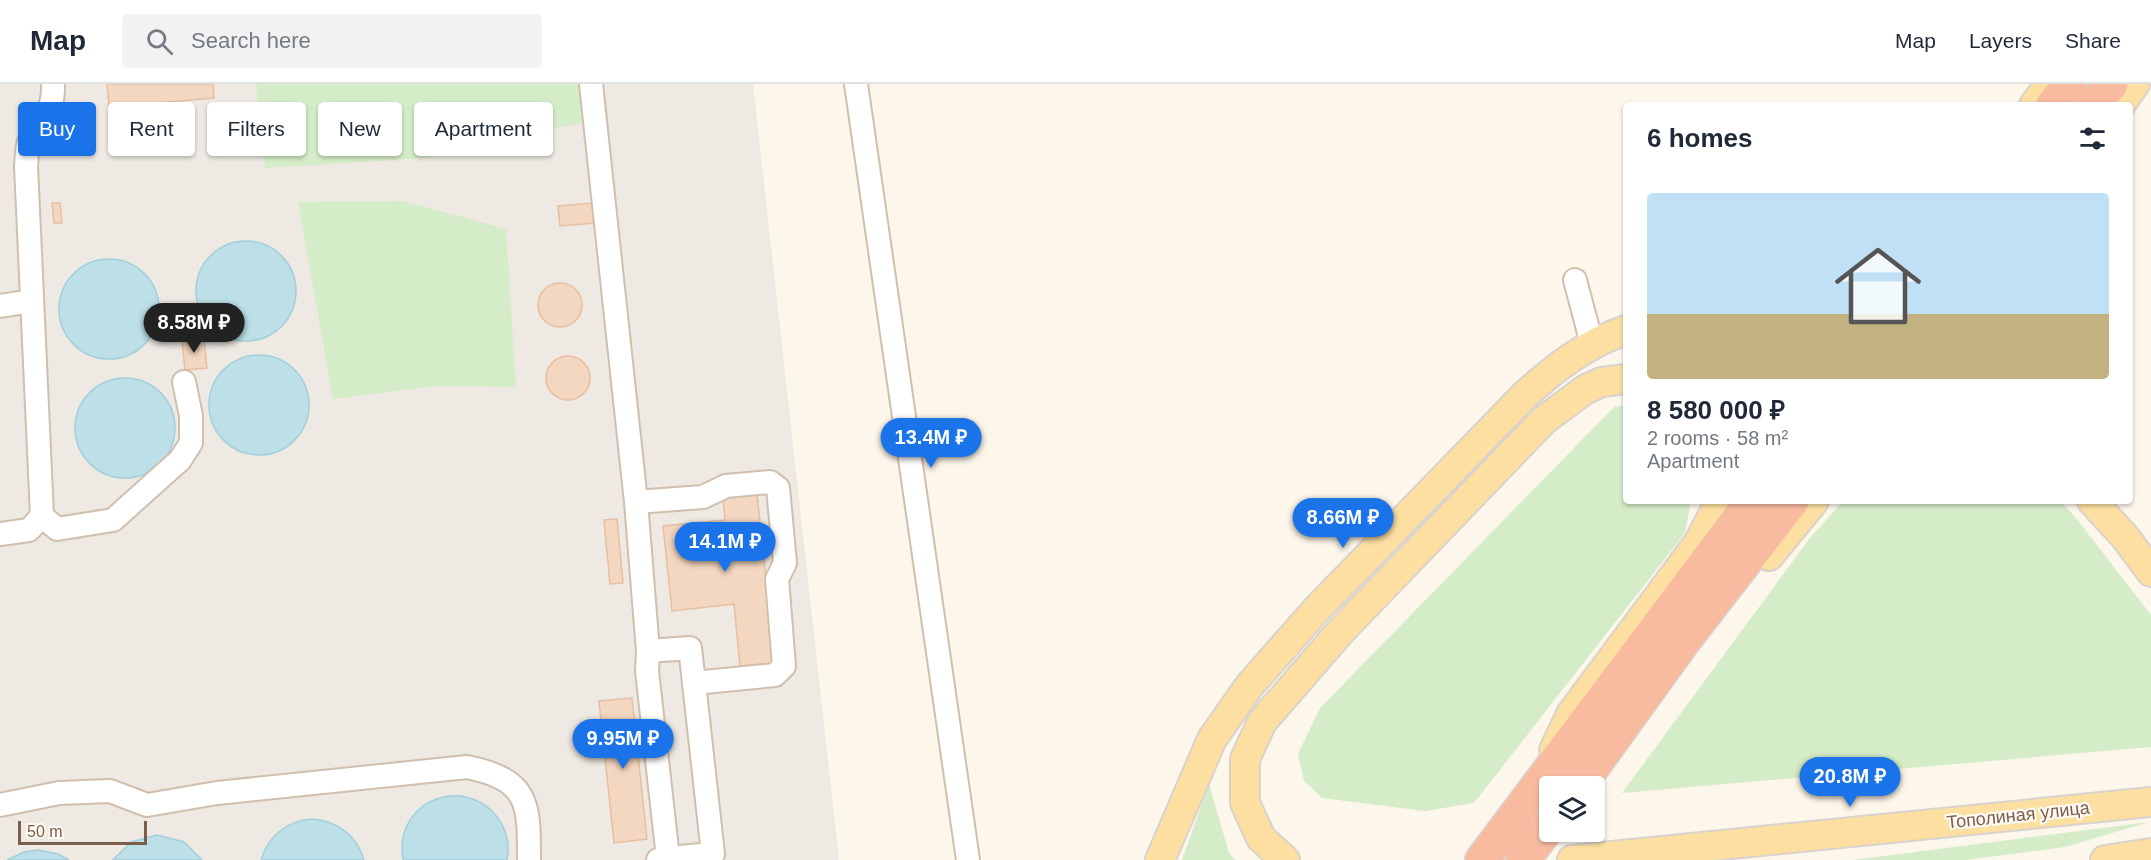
<!DOCTYPE html>
<html lang="en">
<head>
<meta charset="utf-8">
<style>
  :root { --surface:#fff; --page:#f2f2f3; --text:#1f2937; --muted:#747a83; --line:#e0e1e3; --accent:#1a73e8 }
  body { margin:0; font-family:Arial,sans-serif; background:var(--page); color:var(--text); height:100vh; display:flex; flex-direction:column; font-size:22px; white-space:nowrap }
  * { box-sizing:border-box; margin:0 }
  p { font-size:20px; color:var(--muted) }
  .icon { flex:none; width:33px; height:33px; fill:none; stroke:currentColor; stroke-width:2; stroke-linecap:round; stroke-linejoin:round }
  .map { position:relative; flex:1; overflow:hidden }
  .panel { position:absolute; left:1623px; top:18px; width:510px; height:402px; display:flex; flex-direction:column; background:var(--surface); border-radius:6px; box-shadow:0 2px 4px #0004 }
  .panel>* { flex:none }
  .banner { position:absolute; left:18px; top:18px; width:570px; height:54px; display:flex; gap:12px }
  .tools { position:absolute; left:1539px; top:692px; display:grid; gap:12px }
  .tools a { display:grid; place-items:center; width:66px; height:66px; border-radius:6px; background:var(--surface); box-shadow:0 2px 4px #0004; font-size:30px }
  .scale { position:absolute; left:18px; bottom:15px; width:129px; box-sizing:border-box; padding-left:6px; border:3px solid #7a5e4b; border-top:0; font-size:16px; line-height:21px; white-space:nowrap; color:#7a5e4b; -webkit-text-stroke:4px #fffaf1; paint-order:stroke }
  .price { position:absolute; translate:-50% -51px; padding:0 14px; border-radius:21px; background:var(--accent); color:#fff; font-size:20px; line-height:39px; filter:drop-shadow(0 2px 3px #0008) }
  .price::after { content:''; position:absolute; left:50%; top:36px; width:18px; height:14px; margin-left:-9px; background:inherit; clip-path:polygon(0 0,100% 0,50% 100%) }
  .price.selected { background:#222; color:#fff }
  ul { padding:0; list-style:none }
  li { display:grid; align-content:center; gap:12px; height:318px; padding:0 24px }
  li span { display:grid; place-items:center; height:186px; border-radius:6px; color:#555 }
  li>.icon { margin-inline-start:auto }
  span .icon { width:108px; height:108px; fill:#fffc; stroke-width:1 }
  li b { font-size:26px }
  h2 { display:flex; justify-content:space-between; align-items:center; height:72px; padding:0 24px; font-size:26px }
  .tag { padding:0 21px; border-radius:6px; background:var(--surface); box-shadow:0 2px 4px #0004; font-size:21px; line-height:54px }
  .tag.selected { background:var(--accent); color:#fff }
  header { display:flex; align-items:center; gap:36px; box-sizing:border-box; height:84px; padding:0 30px; background:var(--surface); border-bottom:2px solid var(--line) }
  header strong { font-size:28px }
  nav { display:flex; gap:33px; margin-inline-start:auto; font-size:21px }
  .search { width:420px; height:54px; background:var(--page); display:flex; align-items:center; gap:15px; box-sizing:border-box; padding:0 21px; border-radius:6px; color:var(--muted); font-size:22px }
  .map>svg:first-child { display:block }
  .industrial { fill:#eee9e2 }
  .green { fill:#d4ecc7 }
  .water { fill:#bde0e8; stroke:#a3cfda; stroke-width:1.5 }
  .building { fill:#f4d7c0; stroke:#e7bea0; stroke-width:1.5 }
  .lines { fill:none; stroke-linecap:round; stroke-linejoin:round }
  .minor-casing { stroke:#d1bfae; stroke-width:26 }
  .major-casing { stroke:#dad2cd; stroke-width:32 }
  .highway-casing { stroke:#dad2cd; stroke-width:36 }
  .minor { stroke:#fff; stroke-width:22 }
  .major { stroke:#fcdfa1; stroke-width:28 }
  .highway { stroke:#f8bba0; stroke-width:33 }
  .labels { text-anchor:middle; stroke-width:4.5; stroke-linejoin:round; paint-order:stroke }
  .street-label { font-size:18px; fill:#7a5e4b; stroke:#fffaf1 }
</style>
</head>
<body>
<header>
<strong>Map</strong>
<div class="search"><svg class="icon" aria-label="search" viewBox="0 0 24 24"><circle cx="10" cy="10" r="6"/><path d="M15 15l6 6"/></svg>Search here</div>
<nav><a>Map</a><a>Layers</a><a>Share</a></nav>
</header>
<div class="map">
<svg width="2151" height="776" viewBox="0 0 2151 776">
  <rect width="100%" height="100%" fill="#fdf6ea"/>
  <polygon class="industrial" points="0,0 753,0 839,776 0,776"/>
  <g class="green">
    <polygon points="256,0 580,0 584,38 424,74 265,84"/>
    <polygon points="403,117 506,145 516,303 435,302 333,315 298,118"/>
    <polygon points="1626,321 1626,417 1691,417 1685,449 1474,719 1425,727 1322,714 1304,697 1298,670 1320,624 1614,323"/>
    <polygon points="1843,417 2060,417 2076,434 2151,531 2151,663 1622,709 1810,454"/>
    <polygon points="1209,700 1229,769 1235,776 1182,776"/>
    <polygon points="2149,738 2065,763 1967,776 1853,776"/>
  </g>
  <g class="water">
    <circle cx="246" cy="207" r="50"/>
    <circle cx="109" cy="225" r="50"/>
    <circle cx="259" cy="321" r="50"/>
    <circle cx="125" cy="344" r="50"/>
    <path d="M 461,712 C 492,717 513,744 507,776 L 403,776 C 396,739 424,709 461,712 Z"/>
    <path d="M 312,735 C 337,737 357,751 364,776 L 261,776 C 268,752 287,737 312,735 Z"/>
    <polygon points="157,751 184,758 202,776 113,776 131,758"/>
    <polygon points="38,766 58,770 69,776 7,776 24,768"/>
  </g>
  <g class="building">
    <polygon points="107,0 213,0 214,14 109,23"/>
    <polygon points="52,119 60,119 62,139 54,139"/>
    <polygon points="594,119 595,139 560,142 558,122"/>
    <circle cx="560" cy="221" r="22"/>
    <polygon points="204,255 207,284 185,286 182,257"/>
    <circle cx="568" cy="294" r="22"/>
    <polygon points="757,410 775,579 740,582 734,520 672,527 663,442 725,436 723,414"/>
    <polygon points="617,435 623,499 610,500 604,436"/>
    <polygon points="632,614 647,755 614,759 599,617"/>
  </g>
  <g class="lines">
    <g class="minor-casing">
      <g id="minor">
        <path d="M 53,0 C 54,29 41,35 29,58 C 26,65 27,75 26,82 L 42,432 L 57,445 L 113,436 L 180,376 L 191,359 L 191,332 L 184,298"/>
        <polyline points="591,0 636,418 648,567 647,587 668,774 658,776"/>
        <polyline points="856,0 968,776"/>
        <polyline points="1575,196 1592,260"/>
        <polyline points="0,222 32,217"/>
        <polyline points="636,418 703,413 726,402 770,398 778,404 785,479 777,495 784,582 775,591 694,599 690,564 648,567"/>
        <polyline points="0,450 29,446 42,432"/>
        <path d="M 0,721 L 59,709 L 110,707 L 147,721 L 217,709 L 467,683 C 530,696 529,720 529,776"/>
        <polyline points="668,774 713,770 694,599"/>
      </g>
    </g>
    <g class="major-casing">
      <g id="major">
        <polyline points="2034,21 2050,0"/>
        <polyline points="2120,21 2135,0"/>
        <polyline points="2092,417 2125,453 2151,488"/>
        <polyline points="1769,472 1814,417"/>
        <polyline points="1554,666 1571,630 1699,458 1720,417"/>
        <path d="M 1160,776 L 1212,655 L 1250,601 L 1317,525 L 1526,310 C 1556,283 1587,259 1626,246"/>
        <polyline points="1285,776 1261,754 1245,719 1245,675 1262,638 1340,548 1544,336 1586,305 1602,298 1626,295"/>
        <polyline points="1572,776 2151,718"/>
        <polyline points="2105,776 2151,769"/>
      </g>
    </g>
    <g class="highway-casing">
      <g id="highway">
        <polyline points="2053,21 2070,0"/>
        <polyline points="2094,21 2111,0"/>
        <polyline points="1579,702 1683,558 1792,417"/>
        <polyline points="1482,776 1752,417"/>
        <polyline points="1523,776 1550,741"/>
      </g>
    </g>
    <use href="#minor" class="minor"/>
    <use href="#major" class="major"/>
    <use href="#highway" class="highway"/>
  </g>
  <g class="labels">
    <g class="street-label">
      <text transform="translate(2018 731) rotate(-6)" y="6">Тополиная улица</text>
    </g>
  </g>
</svg>
<div class="tools">
<a><svg class="icon" aria-label="layers" viewBox="0 0 24 24"><path d="M12 4l9 5-9 5-9-5zM3 14l9 5 9-5"/></svg></a>
</div>
<div class="scale">50 m</div>
<b class="price selected" style="left:194px;top:270px">8.58M ₽</b>
<b class="price" style="left:931px;top:385px">13.4M ₽</b>
<b class="price" style="left:1343px;top:465px">8.66M ₽</b>
<b class="price" style="left:725px;top:489px">14.1M ₽</b>
<b class="price" style="left:623px;top:686px">9.95M ₽</b>
<b class="price" style="left:1850px;top:724px">20.8M ₽</b>
<div class="banner">
<a class="tag selected">Buy</a>
<a class="tag">Rent</a>
<a class="tag">Filters</a>
<a class="tag">New</a>
<a class="tag">Apartment</a>
</div>
<section class="panel">
<h2>6 homes<svg class="icon" aria-label="filters" viewBox="0 0 24 24"><path d="M4 7h16M4 17h16"/><circle cx="9" cy="7" r="2"/><circle cx="15" cy="17" r="2"/></svg></h2>
<ul>
<li><span style="background:linear-gradient(#bfe0f5 65%,#c2b280 0)"><svg class="icon" aria-label="home" viewBox="0 0 24 24"><path d="M3 11l9-7 9 7M6 9v11h12V9"/></svg></span><div><b>8 580 000 ₽</b><p>2 rooms · 58 m²</p><p>Apartment</p></div></li>
</ul>
</section>
</div>
</body>
</html>
